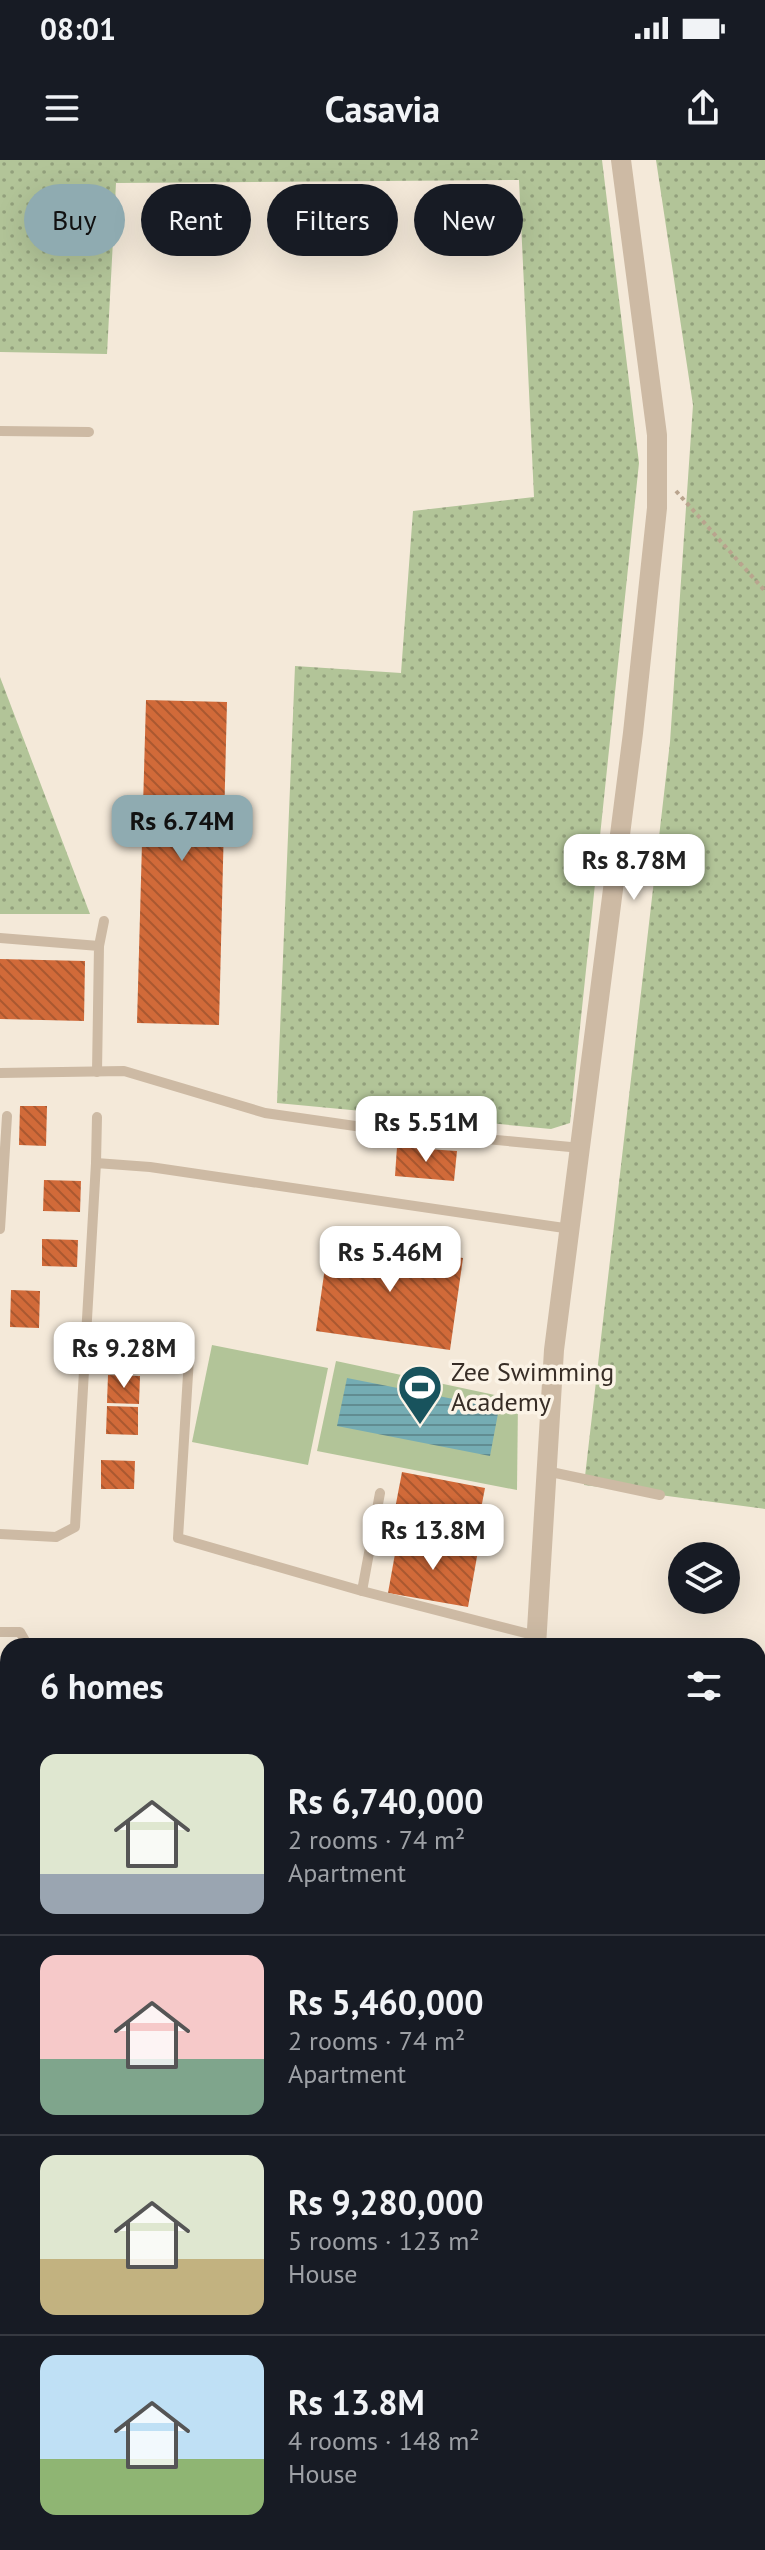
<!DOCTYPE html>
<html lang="en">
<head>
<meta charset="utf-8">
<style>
  :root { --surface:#171b24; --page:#242831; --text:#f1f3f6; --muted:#9ea1a6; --line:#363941; --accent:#8fabb1 }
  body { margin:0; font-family:"PT Sans",sans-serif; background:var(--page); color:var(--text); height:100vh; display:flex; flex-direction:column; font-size:30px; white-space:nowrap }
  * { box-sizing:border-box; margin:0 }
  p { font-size:26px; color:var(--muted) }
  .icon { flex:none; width:44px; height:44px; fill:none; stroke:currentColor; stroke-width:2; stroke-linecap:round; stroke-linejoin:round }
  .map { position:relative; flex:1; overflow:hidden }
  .sheet { position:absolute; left:0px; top:1478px; width:766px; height:912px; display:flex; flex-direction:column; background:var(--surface); border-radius:24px 24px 0 0; box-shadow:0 8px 32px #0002 }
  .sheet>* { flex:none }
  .hud { position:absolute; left:24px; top:24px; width:718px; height:72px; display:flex; gap:16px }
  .tools { position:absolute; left:668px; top:1382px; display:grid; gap:16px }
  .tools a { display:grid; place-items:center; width:72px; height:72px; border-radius:50%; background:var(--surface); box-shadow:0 8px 32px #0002; font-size:40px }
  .price { position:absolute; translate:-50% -68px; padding:0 18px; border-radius:16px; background:#fff; color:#222; font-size:26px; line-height:52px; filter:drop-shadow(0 2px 4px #0008) }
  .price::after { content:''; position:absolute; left:50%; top:48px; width:24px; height:18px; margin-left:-12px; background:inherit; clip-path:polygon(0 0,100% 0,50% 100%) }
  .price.selected { background:var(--accent); color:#111 }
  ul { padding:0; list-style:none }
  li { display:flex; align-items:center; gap:24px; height:200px; padding:0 40px }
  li+li { border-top:2px solid var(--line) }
  li span { display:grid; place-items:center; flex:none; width:224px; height:160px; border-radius:16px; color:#555 }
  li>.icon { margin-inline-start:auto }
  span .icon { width:96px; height:96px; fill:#fffc; stroke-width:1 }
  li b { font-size:34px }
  h2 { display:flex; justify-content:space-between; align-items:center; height:96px; padding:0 40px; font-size:34px }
  .tag { padding:0 28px; border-radius:36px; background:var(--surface); box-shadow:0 8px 32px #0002; font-size:28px; line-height:72px }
  .tag.selected { background:var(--accent); color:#111 }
  .status { display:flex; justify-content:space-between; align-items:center; height:56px; padding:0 40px; background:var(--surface); direction:ltr }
  .status svg { height:22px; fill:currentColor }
  header { display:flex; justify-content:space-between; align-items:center; height:104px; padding:0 40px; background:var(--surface); font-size:36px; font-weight:600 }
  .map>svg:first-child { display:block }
  .grass { fill:url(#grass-dots) }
  .garden { fill:#b2c498 }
  .water { fill:url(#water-rules) }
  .building { fill:url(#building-back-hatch) }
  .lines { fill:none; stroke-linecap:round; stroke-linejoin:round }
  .path { stroke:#b9a48e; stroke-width:4; stroke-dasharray:4 4; stroke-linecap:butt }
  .lane { stroke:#cdbaa4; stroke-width:10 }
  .street { stroke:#cdbaa4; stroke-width:20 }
  .labels { text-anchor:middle; stroke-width:7; stroke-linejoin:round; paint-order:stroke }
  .poi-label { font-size:26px; fill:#372d26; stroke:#fbf3e6; text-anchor:start }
</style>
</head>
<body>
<div class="status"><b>08:01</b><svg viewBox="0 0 49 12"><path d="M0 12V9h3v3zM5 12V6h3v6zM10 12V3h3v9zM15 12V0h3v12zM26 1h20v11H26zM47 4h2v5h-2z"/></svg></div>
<header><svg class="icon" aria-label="menu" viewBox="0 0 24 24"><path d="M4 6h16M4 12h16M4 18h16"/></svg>Casavia<svg class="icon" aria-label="share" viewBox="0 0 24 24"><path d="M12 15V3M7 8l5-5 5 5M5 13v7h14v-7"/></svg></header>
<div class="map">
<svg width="765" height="2390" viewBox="0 0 765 2390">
  <defs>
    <pattern id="grass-dots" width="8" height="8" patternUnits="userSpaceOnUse" patternTransform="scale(2)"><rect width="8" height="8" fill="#b2c498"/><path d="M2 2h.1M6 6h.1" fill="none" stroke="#92a07c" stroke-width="1.8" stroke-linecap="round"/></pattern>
    <pattern id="water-rules" width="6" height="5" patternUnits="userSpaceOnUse" patternTransform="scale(2)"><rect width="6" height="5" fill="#75acb3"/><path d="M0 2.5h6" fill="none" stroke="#618c91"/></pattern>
    <pattern id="building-back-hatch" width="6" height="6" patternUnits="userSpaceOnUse" patternTransform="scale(2)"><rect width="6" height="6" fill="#d16a39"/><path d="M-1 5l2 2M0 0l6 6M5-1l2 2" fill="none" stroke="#aa5830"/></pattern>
  </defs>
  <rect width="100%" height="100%" fill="#f4e9d9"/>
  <g class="grass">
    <polygon points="0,0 602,0 639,303 570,963 551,969 277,943 295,506 401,513 413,351 534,337 519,20 116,23 107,194 0,192"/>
    <polygon points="656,0 765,0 765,1349 584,1325 670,582 693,245"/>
    <polygon points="0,517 90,754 0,754"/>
    <polygon points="465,2382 626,2382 627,2390 442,2390"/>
  </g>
  <g class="garden">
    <polygon points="212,1185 328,1208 308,1305 192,1282"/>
    <polygon points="336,1201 518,1240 517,1330 317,1291"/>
  </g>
  <polygon class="water" points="347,1218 499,1248 490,1296 337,1266"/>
  <g class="building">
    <polygon points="146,540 227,542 219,865 137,863"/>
    <polygon points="0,799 85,801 84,861 0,859"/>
    <polygon points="20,946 47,946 46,986 19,985"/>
    <polygon points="397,987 457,991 454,1021 395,1016"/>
    <polygon points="44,1020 81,1021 80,1052 43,1051"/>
    <polygon points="42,1079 78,1080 77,1107 42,1106"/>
    <polygon points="329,1079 463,1098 450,1190 316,1171"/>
    <polygon points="11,1130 40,1131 39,1168 10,1167"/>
    <polygon points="108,1215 140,1216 139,1244 107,1243"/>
    <polygon points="107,1246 138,1247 138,1275 106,1274"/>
    <polygon points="101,1300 135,1301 134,1329 101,1329"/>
    <polygon points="402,1312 485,1328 474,1385 391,1370"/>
    <polygon points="398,1377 478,1391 468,1447 388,1433"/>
    <polygon points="758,1597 765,1598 762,1789 758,1788"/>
    <polygon points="758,2122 765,2123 765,2226 758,2225"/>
  </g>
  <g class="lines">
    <polyline class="path" points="676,331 765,431"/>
    <g class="lane">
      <polyline points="0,271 89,272"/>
      <polyline points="0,778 99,786 97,912"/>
      <polyline points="99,786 104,761"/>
      <polyline points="0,913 124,911 265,953 369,968 581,988"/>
      <polyline points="96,1003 97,957"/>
      <polyline points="0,1069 7,956"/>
      <polyline points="189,1198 178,1378 362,1431 537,1476"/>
      <polyline points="546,1311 660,1335"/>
      <polyline points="0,1374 56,1377 75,1367 96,1003 150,1007 571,1069"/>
      <polyline points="362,1431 380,1333"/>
      <polyline points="0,1472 20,1472 28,1486"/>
      <polyline points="758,1580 765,1581"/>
      <polyline points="758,1817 765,1821"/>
      <polyline points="758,1900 765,1887"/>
    </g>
    <g class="street">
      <polyline points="536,1486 554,1190 633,573 657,348 657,275 621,0"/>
      <polyline points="758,2352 765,2354"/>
    </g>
  </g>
  <defs>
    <g id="stadium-pin" transform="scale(2.3)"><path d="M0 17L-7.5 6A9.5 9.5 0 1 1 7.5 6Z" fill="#18535d" stroke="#fbf3e6"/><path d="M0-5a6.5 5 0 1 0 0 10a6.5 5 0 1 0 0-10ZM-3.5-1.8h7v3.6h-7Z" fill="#fff"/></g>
  </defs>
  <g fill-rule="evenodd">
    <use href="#stadium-pin" x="420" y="1227"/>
  </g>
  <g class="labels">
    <g class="poi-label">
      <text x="451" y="1221">Zee Swimming<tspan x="451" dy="30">Academy</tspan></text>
    </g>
  </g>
</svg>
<div class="tools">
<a><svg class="icon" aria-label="layers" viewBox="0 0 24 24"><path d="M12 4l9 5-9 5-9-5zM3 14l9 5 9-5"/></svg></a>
</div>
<b class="price selected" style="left:182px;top:703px">Rs 6.74M</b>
<b class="price" style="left:634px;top:742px">Rs 8.78M</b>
<b class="price" style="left:426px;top:1004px">Rs 5.51M</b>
<b class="price" style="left:390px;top:1134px">Rs 5.46M</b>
<b class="price" style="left:124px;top:1230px">Rs 9.28M</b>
<b class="price" style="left:433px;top:1412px">Rs 13.8M</b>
<div class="hud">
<a class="tag selected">Buy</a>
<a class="tag">Rent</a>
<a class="tag">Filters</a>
<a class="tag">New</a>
</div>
<section class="sheet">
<h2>6 homes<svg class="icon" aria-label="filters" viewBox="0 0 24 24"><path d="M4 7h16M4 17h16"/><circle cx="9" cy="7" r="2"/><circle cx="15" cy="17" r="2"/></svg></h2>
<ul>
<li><span style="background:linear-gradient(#dfe7d0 75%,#9aa5b1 0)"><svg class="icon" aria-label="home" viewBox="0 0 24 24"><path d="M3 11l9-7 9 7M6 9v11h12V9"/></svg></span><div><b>Rs 6,740,000</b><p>2 rooms · 74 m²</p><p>Apartment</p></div></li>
<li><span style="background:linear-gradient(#f6c9c9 65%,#7fa58c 0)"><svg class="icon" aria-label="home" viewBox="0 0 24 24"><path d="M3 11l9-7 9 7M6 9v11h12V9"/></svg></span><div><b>Rs 5,460,000</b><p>2 rooms · 74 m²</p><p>Apartment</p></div></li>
<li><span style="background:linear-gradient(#dfe7d0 65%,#c2b280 0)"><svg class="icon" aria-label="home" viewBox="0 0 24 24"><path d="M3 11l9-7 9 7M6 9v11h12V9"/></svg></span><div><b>Rs 9,280,000</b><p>5 rooms · 123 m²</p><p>House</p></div></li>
<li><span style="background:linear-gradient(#bfe0f5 65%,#8fb573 0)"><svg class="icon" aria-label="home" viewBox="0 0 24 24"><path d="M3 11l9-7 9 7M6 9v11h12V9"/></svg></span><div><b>Rs 13.8M</b><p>4 rooms · 148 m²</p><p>House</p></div></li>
</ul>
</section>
</div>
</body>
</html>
